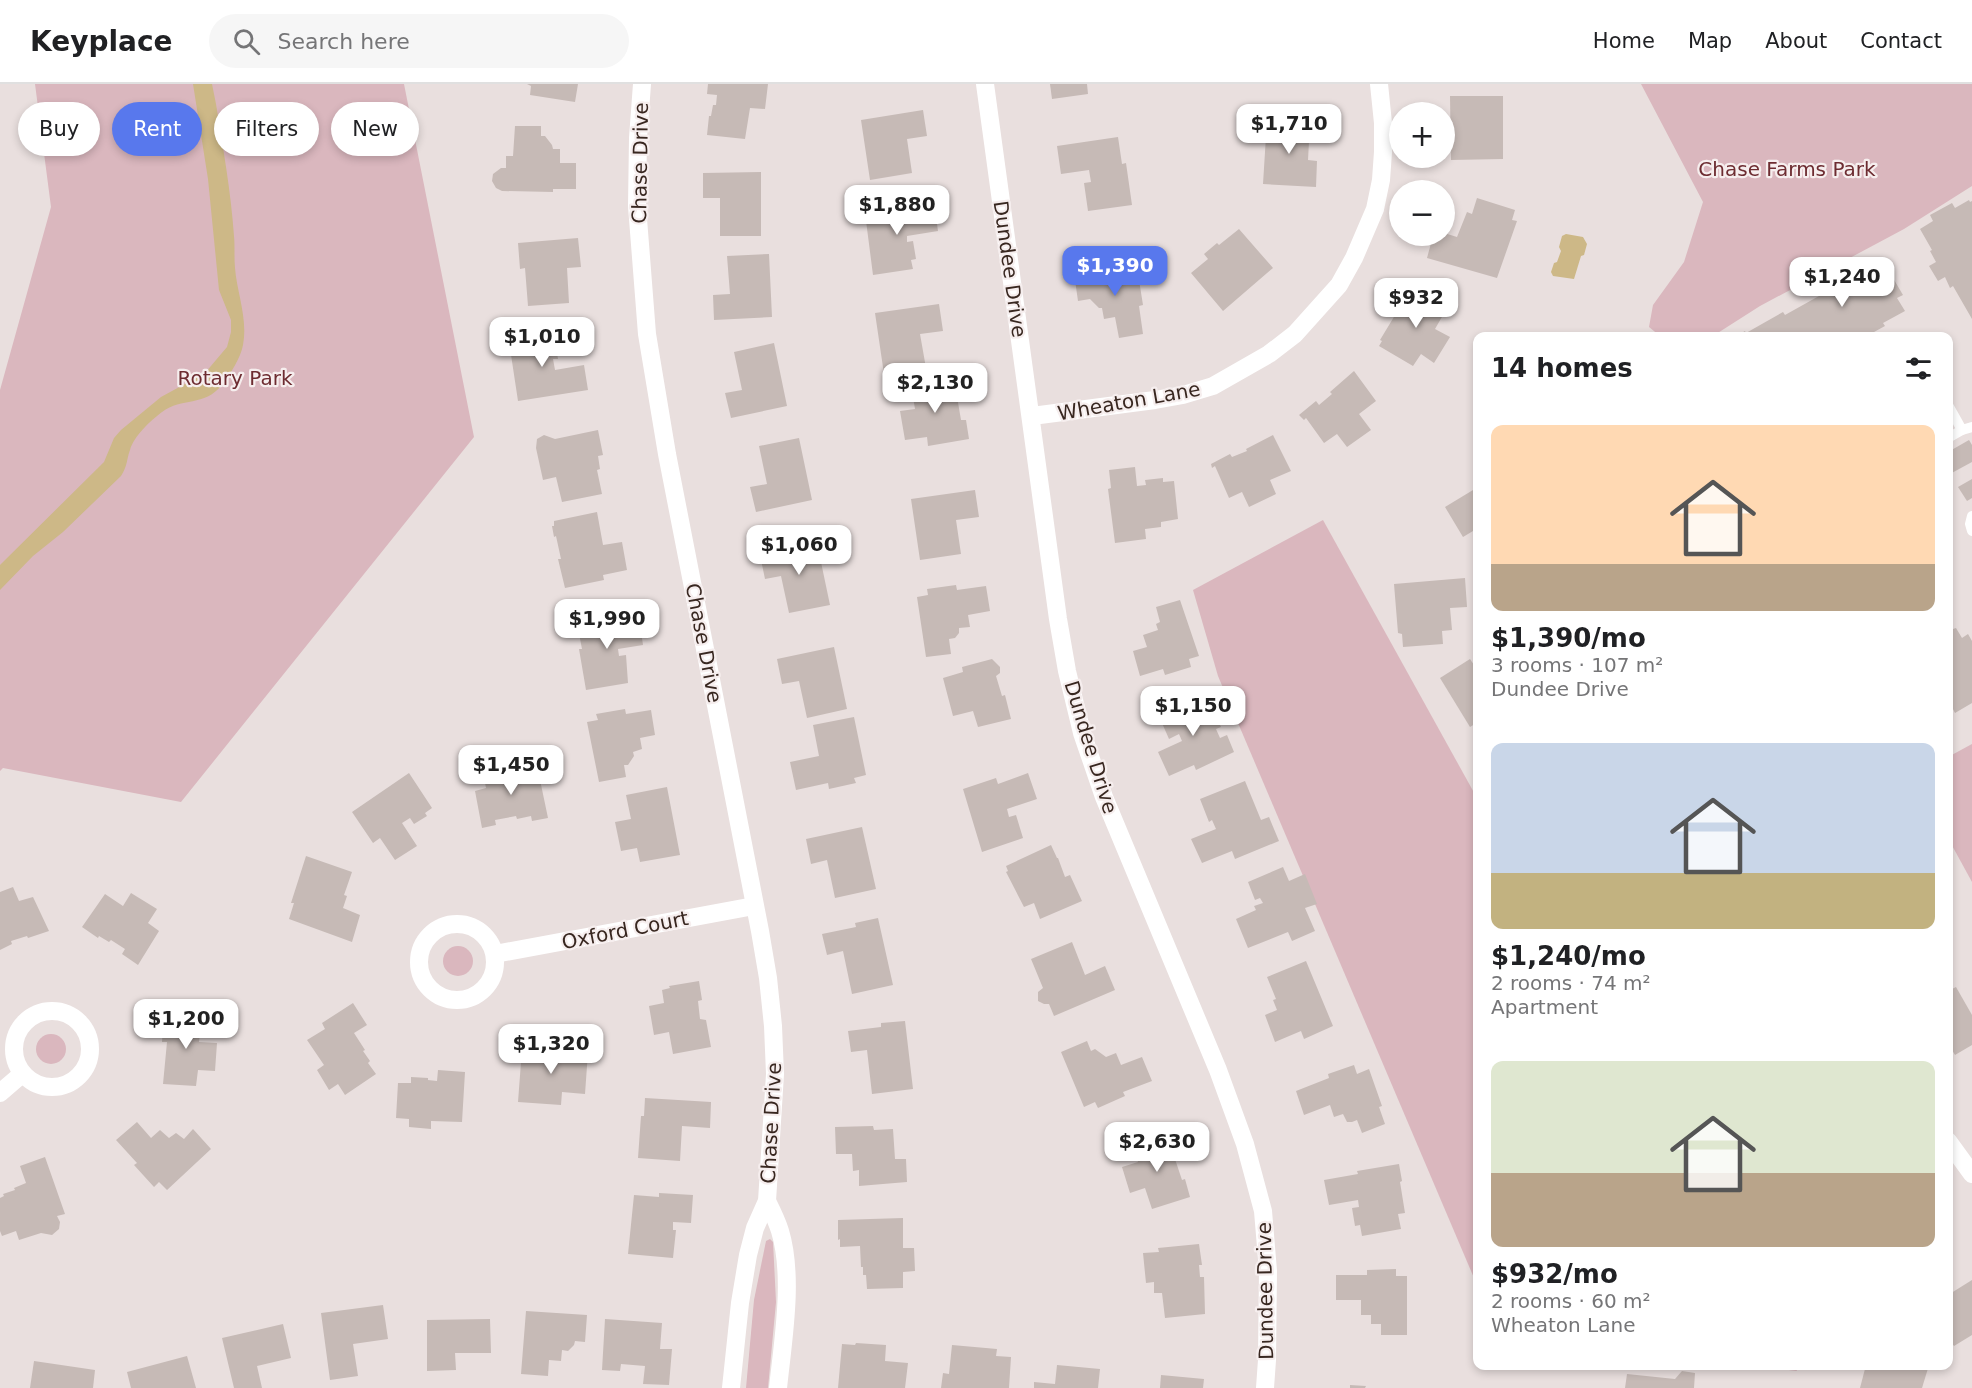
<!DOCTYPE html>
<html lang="en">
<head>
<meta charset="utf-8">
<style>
  :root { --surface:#fff; --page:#f6f6f6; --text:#202124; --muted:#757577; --line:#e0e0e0; --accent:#5878ed }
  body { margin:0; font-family:"DejaVu Sans",sans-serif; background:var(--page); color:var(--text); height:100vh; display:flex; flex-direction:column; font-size:22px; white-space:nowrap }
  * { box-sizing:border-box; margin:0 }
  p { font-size:20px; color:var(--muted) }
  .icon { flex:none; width:33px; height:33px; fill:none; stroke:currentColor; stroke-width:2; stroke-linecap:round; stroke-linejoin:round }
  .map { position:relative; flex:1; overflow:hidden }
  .drawer { position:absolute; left:1473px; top:248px; width:480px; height:1038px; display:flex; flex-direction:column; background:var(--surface); border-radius:12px; box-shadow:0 3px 9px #0003 }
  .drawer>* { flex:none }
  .guide { position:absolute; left:18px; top:18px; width:570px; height:54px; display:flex; gap:12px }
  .tools { position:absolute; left:1389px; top:18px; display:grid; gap:12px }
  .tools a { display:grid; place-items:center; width:66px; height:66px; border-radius:50%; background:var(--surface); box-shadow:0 3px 9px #0003; font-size:30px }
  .price { position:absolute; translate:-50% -51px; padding:0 14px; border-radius:12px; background:#fff; color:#222; font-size:20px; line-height:39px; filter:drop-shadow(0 2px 3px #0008) }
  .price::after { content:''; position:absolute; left:50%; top:36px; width:18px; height:14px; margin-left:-9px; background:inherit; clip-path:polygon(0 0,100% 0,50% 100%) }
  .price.current { background:var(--accent); color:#fff }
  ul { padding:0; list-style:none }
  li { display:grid; align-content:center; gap:12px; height:318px; padding:0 18px }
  li span { display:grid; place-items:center; height:186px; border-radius:12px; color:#555 }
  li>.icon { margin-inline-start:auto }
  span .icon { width:108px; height:108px; fill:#fffc; stroke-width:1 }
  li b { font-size:26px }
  h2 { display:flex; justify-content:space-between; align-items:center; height:72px; padding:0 18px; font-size:26px }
  .chip { padding:0 21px; border-radius:27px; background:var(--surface); box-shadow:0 3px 9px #0003; font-size:21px; line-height:54px }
  .chip.current { background:var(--accent); color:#fff }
  header { display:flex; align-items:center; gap:36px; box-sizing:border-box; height:84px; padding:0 30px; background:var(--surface); border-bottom:2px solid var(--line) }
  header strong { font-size:28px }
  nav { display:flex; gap:33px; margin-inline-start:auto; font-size:21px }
  .search { width:420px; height:54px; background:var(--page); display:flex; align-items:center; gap:15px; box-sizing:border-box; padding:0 21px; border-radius:33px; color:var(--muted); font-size:22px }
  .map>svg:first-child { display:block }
  .green { fill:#dab7be }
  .water { fill:#cdb887 }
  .building { fill:#c6bab6 }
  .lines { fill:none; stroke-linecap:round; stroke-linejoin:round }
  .lane { stroke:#fff; stroke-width:10 }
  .street { stroke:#fff; stroke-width:18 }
  .labels { text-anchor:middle; stroke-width:4.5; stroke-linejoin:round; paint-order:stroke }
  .street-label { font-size:20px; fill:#382720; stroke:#f6eeee }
  .park-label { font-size:20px; fill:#6d2c31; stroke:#f6eeee }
</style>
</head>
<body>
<header>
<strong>Keyplace</strong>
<div class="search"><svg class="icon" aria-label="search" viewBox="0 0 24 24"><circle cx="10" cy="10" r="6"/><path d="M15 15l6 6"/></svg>Search here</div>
<nav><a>Home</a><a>Map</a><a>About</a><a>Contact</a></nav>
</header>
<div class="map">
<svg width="1972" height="1304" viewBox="0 0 1972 1304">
  <rect width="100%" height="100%" fill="#e9dfde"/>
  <g class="green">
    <polygon points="35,0 404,0 474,353 181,718 3,684 0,687 0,306 51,123"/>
    <polygon points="1641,0 1972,0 1972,102 1904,145 1760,222 1713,252 1660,252 1649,243 1653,221 1684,178 1703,118"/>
    <polygon points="1323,436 1477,714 1477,1201 1218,592 1193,506"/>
    <polygon points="1972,660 1972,798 1949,756 1948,673"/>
    <circle cx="458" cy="877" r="15"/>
    <circle cx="51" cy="965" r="15"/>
    <polygon points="770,1155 773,1158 776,1218 768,1304 746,1304 754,1216 766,1157"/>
    <polygon points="1746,1281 1794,1281 1797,1287"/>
  </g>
  <g class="water">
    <path d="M 193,0 L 212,0 L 216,20 C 223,64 231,108 234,152 C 235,162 234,173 235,184 C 237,209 248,235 243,261 C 241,273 230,291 222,301 C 204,323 182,313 162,328 C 150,337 134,352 130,366 C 126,377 128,381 121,392 L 63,448 L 33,472 L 0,506 L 0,481 L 104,378 L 114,354 L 121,346 L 161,313 L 205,289 L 227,263 L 231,248 L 231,236 L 219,206 L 208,95 Z"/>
    <polygon points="1566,150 1583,153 1587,160 1584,171 1581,172 1574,195 1553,192 1551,188 1554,179 1557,178 1561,167 1559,163 1562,152"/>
  </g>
  <g class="building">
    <polygon points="527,0 578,0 575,18 530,11 531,2"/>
    <polygon points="708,0 768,0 765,25 750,24 745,55 707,51 709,32 711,32 713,21 716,21 717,11 707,10"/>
    <polygon points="1050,0 1087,0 1088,10 1052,15"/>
    <polygon points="1450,12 1503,12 1503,75 1451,76"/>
    <polygon points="923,26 927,52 907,55 912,89 870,96 861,36"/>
    <polygon points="1267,36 1310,39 1308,76 1317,77 1316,103 1263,100"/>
    <polygon points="515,42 541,42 541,52 545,52 552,61 553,65 560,65 560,79 576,79 576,105 553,105 553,108 502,107 496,104 492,97 493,90 501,84 506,84 506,72 513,72"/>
    <polygon points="1118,53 1122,80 1126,79 1132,121 1088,127 1084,99 1091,98 1089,86 1061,90 1057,62"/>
    <polygon points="761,88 761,152 720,152 720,114 703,114 703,89"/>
    <polygon points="1477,114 1515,126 1512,136 1517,137 1497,194 1427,174 1433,152 1444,152 1444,149 1457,153 1467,128 1472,130"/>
    <polygon points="1969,116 1970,118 1972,117 1972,235 1953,202 1950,204 1945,193 1938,197 1929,182 1936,178 1930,167 1932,166 1920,145 1933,137 1930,131 1952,119 1955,124"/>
    <polygon points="934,119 938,147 907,152 907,158 913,157 916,175 911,176 913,185 873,191 865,129"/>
    <polygon points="1239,145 1273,184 1223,227 1191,189 1208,175 1204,170 1217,159 1219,161"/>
    <polygon points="578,154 581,183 567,184 569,219 528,222 525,184 520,185 518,159"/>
    <polygon points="769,170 772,233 714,236 713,211 730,210 727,172"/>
    <polygon points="1871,174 1884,192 1890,189 1903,211 1897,214 1905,227 1883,239 1885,242 1874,248 1876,252 1736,252 1745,247 1746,249 1783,228 1785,231 1819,212 1816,208 1853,187 1852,185"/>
    <polygon points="1132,179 1135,196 1139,196 1143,221 1139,222 1143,250 1119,254 1115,233 1104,235 1102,224 1099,224 1090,215 1078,217 1075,196 1090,194 1089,186"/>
    <polygon points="1412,203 1447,224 1435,245 1450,253 1434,279 1421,270 1413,282 1379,262 1382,257 1380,256"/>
    <polygon points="939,220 943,247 920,250 926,284 884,290 875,229"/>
    <polygon points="548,245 550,257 555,256 558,275 553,275 555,286 584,281 588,306 518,317 508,251"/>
    <polygon points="774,259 787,322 731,334 725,309 742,306 734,268"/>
    <polygon points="1354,287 1376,317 1359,330 1371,346 1347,363 1337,350 1324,359 1306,334 1304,336 1299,331 1316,317 1319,321 1332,310 1330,308"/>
    <polygon points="954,295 961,336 966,336 969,355 928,362 927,353 905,356 900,327 915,325 911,301"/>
    <polygon points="598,346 603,371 598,372 600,385 597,386 602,410 562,418 556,393 543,396 536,364 537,355 544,351 555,355"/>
    <polygon points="1273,351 1291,387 1270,396 1276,410 1249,423 1242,408 1229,414 1215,382 1212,384 1211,380 1230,370 1232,373 1247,367 1246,365"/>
    <polygon points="799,354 812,416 756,428 750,403 767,400 759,362"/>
    <polygon points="1969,356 1972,361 1972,378 1948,391 1948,368"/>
    <polygon points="1135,383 1137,402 1146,401 1145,396 1163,394 1163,398 1174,397 1178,435 1161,438 1161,443 1145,445 1146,455 1115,459 1108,405 1111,404 1109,386"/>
    <polygon points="1972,395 1972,414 1967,417 1958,403"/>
    <polygon points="1478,403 1478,444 1463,453 1445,423"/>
    <polygon points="975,406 979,433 956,436 961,470 920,476 911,415"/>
    <polygon points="597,428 603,461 622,458 627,486 603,491 604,496 565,504 558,475 561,475 556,452 554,453 552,442 554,442 554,437"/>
    <polygon points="817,459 830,521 789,529 781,492 765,495 760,471"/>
    <polygon points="1465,494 1467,523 1450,524 1452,546 1442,547 1443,560 1403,563 1402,550 1398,549 1394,500"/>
    <polygon points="956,501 957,506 986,502 990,527 968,531 970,543 959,544 959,549 955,554 949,555 951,570 926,573 917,513 928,511 927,505"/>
    <polygon points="1180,516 1199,572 1189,575 1191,583 1165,591 1163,585 1140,592 1133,567 1147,563 1143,551 1158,546 1156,540 1160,538 1156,523"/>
    <polygon points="611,533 613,538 639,533 643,561 618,565 619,572 626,571 628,599 586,606 579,565 582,565 577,539"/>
    <polygon points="1948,537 1953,545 1956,544 1962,554 1968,550 1972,557 1972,619 1955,629 1952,623 1948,625"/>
    <polygon points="834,563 847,625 807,634 799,597 782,600 777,575"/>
    <polygon points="992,575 1000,583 1000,589 996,592 1002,612 1005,611 1011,635 978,643 973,627 953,632 943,594 963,588 962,583"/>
    <polygon points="1470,575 1478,587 1478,638 1470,643 1440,594"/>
    <polygon points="1202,610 1210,628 1213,626 1221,643 1216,645 1220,654 1227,651 1234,668 1196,686 1194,681 1169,692 1158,668 1182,657 1179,650 1169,655 1162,639 1167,637 1163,628"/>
    <polygon points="625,625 626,630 651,626 655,651 640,654 642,665 633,668 634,672 628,681 624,681 626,693 599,698 587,638 598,636 596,630"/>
    <polygon points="854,633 866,691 854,694 856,699 829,705 828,699 796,706 790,678 819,672 813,641"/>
    <polygon points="530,679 532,693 539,691 548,734 532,737 531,732 517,735 516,732 495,736 496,741 482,744 475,707 486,704 483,689"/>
    <polygon points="409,689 432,724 425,729 427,732 414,740 410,734 402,739 417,762 395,776 380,754 373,759 352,728"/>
    <polygon points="1028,689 1037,715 1007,725 1009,733 1016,731 1023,754 982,768 963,705 996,694 998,700"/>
    <polygon points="1245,697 1261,736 1269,733 1279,757 1235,775 1232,767 1202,779 1191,755 1216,745 1212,736 1209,738 1200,715"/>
    <polygon points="667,703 680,771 640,778 637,764 621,767 615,738 631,735 626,711"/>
    <polygon points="862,743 876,805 835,814 827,776 811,780 806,755"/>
    <polygon points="1051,761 1057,774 1058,774 1065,793 1070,791 1082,817 1040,835 1034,819 1024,823 1006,788 1008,787 1006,782"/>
    <polygon points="306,772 352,788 344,811 347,812 343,824 360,831 352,858 289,835 294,819 291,819"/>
    <polygon points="1283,783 1289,797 1305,790 1317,820 1305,824 1315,847 1292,857 1288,848 1248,864 1236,835 1256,826 1254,822 1263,819 1260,814 1255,816 1248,798"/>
    <polygon points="13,803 19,817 33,813 49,847 28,854 27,852 11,857 12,860 0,866 0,808"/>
    <polygon points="131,809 157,825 148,839 159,847 138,881 122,870 125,865 111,856 109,858 99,852 98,854 82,843 105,810 123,822"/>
    <polygon points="878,834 893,901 852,910 843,867 827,871 822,850 856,843 855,839"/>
    <polygon points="1072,858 1085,891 1105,882 1115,906 1054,932 1049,920 1044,920 1038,917 1038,908 1043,904 1031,875"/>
    <polygon points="1306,877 1333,942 1304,955 1301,947 1275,958 1265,931 1277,926 1273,916 1276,915 1267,893"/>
    <polygon points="699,897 702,916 698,917 700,935 706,936 711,963 673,970 669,948 654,951 649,922 664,919 662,906 670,904 669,902"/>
    <polygon points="1956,903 1972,931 1972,961 1955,971 1948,959 1948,907"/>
    <polygon points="353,919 367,941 354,949 365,966 363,967 370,977 368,979 376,990 345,1011 338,1000 329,1006 317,986 324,981 307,956 325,945 322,939"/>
    <polygon points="164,930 202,933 199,958 217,959 215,987 198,986 196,1002 163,1000 167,958 162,958"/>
    <polygon points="905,937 913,1005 872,1010 867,966 851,968 848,947 881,943 881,939"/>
    <polygon points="1087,957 1091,967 1095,965 1106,973 1116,969 1121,981 1142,973 1152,997 1123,1008 1125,1012 1098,1024 1095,1018 1084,1023 1061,968"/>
    <polygon points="522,965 546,965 546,969 558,968 558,966 588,968 585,1010 562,1008 561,1021 518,1018"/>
    <polygon points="1354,981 1357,990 1369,985 1382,1022 1379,1023 1385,1040 1362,1049 1357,1036 1352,1038 1347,1038 1343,1030 1334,1033 1330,1021 1304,1031 1296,1007 1329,994 1328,990"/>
    <polygon points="438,986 465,988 462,1038 431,1037 431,1045 409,1043 409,1035 396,1034 398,999 411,999 411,993 428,994 428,996 437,997"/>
    <polygon points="645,1014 711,1018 710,1044 682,1042 680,1077 638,1074 641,1032 644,1032"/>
    <polygon points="137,1038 151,1054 160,1046 169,1054 176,1049 184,1055 193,1045 211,1065 167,1106 159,1098 154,1103 134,1081 137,1079 116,1056"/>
    <polygon points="873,1042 874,1046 893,1045 895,1075 906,1075 907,1098 859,1102 859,1086 853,1087 852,1070 836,1070 835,1043"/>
    <polygon points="1170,1050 1177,1067 1175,1067 1177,1074 1175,1075 1182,1096 1185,1095 1190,1113 1152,1125 1145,1104 1130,1109 1122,1083 1138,1078 1133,1062"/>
    <polygon points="45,1073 65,1130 57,1132 60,1138 59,1145 52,1151 41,1149 19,1156 16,1147 2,1152 0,1147 0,1114 4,1112 3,1110 15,1106 14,1104 26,1099 20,1082"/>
    <polygon points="1399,1080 1402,1097 1400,1098 1405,1129 1398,1130 1401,1145 1362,1152 1360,1141 1355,1142 1352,1124 1359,1123 1358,1116 1329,1121 1324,1096 1358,1090 1357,1087"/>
    <polygon points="659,1109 693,1111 691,1139 673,1138 673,1146 676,1146 673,1174 628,1170 634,1111 659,1113"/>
    <polygon points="903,1134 903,1164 914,1164 915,1187 903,1188 903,1204 867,1205 866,1191 863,1191 863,1183 861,1183 860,1162 840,1163 840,1155 838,1156 838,1136"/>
    <polygon points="1199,1160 1202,1181 1199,1181 1200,1193 1204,1193 1205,1230 1165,1234 1162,1209 1154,1209 1154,1198 1146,1199 1143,1169 1159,1168 1158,1164"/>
    <polygon points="1396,1185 1396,1192 1407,1192 1407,1251 1381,1251 1381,1240 1371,1240 1371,1231 1361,1231 1361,1216 1336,1216 1336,1191 1367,1191 1367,1186"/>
    <polygon points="1972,1196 1972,1251 1954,1262 1948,1254 1948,1211"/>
    <polygon points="383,1221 388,1255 353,1260 358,1292 330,1296 321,1229"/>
    <polygon points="526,1227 587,1231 585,1258 575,1257 574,1261 568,1267 562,1266 561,1277 549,1276 548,1292 521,1290"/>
    <polygon points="490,1235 491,1269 455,1269 456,1286 427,1287 427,1236"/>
    <polygon points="605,1235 662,1239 660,1265 672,1265 669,1301 643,1300 645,1282 621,1280 620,1287 602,1286"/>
    <polygon points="283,1240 291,1274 257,1282 262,1304 234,1304 222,1254"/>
    <polygon points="856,1259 886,1261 885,1277 908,1279 905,1304 838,1304 842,1260 855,1261"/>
    <polygon points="952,1261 997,1265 996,1272 1011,1273 1009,1304 941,1304 943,1289 949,1290"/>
    <polygon points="187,1272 196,1304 131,1304 127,1288"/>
    <polygon points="34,1277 95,1286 93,1304 30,1304"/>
    <polygon points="1057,1281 1100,1285 1098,1304 1034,1304 1034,1298 1055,1300"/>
    <polygon points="1866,1281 1929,1281 1922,1304 1860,1304"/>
    <polygon points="1682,1287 1695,1289 1694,1304 1625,1304 1627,1290 1675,1295"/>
    <polygon points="1161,1291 1204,1295 1203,1304 1160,1304"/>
    <polygon points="1350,1301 1366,1302 1365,1304 1350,1304"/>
  </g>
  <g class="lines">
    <g class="lane">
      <polyline points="1948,321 1962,346"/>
      <polyline points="1948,354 1962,346 1972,343"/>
      <polyline points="1972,432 1970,440 1972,447"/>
    </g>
    <g class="street">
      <polyline points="642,0 638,54 637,122 647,250 667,370 760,847 768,894 773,942 775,990 767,1117 755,1144 748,1171 740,1219 731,1304"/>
      <polyline points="985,0 1058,535 1067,587 1082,649 1104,713 1218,986 1245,1060 1263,1127 1268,1187 1267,1276 1265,1304"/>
      <polyline points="1032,332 1155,316 1183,311 1213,302 1269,270 1295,250 1339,201 1354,174 1375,125 1381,96 1383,68 1383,39 1379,0"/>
      <circle cx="457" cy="878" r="38"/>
      <polyline points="495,870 754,822"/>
      <circle cx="52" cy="965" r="38"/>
      <polyline points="0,1009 22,990"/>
      <polyline points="1948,1057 1972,1090"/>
      <path d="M 767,1117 C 772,1127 777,1137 780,1147 C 794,1193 783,1256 778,1304"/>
    </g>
  </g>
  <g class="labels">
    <g class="street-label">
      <text transform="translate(640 79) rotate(-89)" y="7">Chase Drive</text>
      <text transform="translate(1010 185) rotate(82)" y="7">Dundee Drive</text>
      <text transform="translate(1129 317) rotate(-10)" y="7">Wheaton Lane</text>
      <text transform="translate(704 559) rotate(79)" y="7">Chase Drive</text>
      <text transform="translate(1091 663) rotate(73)" y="7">Dundee Drive</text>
      <text transform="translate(625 846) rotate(-11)" y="7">Oxford Court</text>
      <text transform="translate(771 1039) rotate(-87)" y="7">Chase Drive</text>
      <text transform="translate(1265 1207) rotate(-91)" y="7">Dundee Drive</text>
    </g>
    <g class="park-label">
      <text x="1787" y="92">Chase Farms Park</text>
      <text x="235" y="301">Rotary Park</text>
    </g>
  </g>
</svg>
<div class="tools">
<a>+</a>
<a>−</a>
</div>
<b class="price" style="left:1289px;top:71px">$1,710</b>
<b class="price" style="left:897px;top:152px">$1,880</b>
<b class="price current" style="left:1115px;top:213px">$1,390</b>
<b class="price" style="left:1842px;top:224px">$1,240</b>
<b class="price" style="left:1416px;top:245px">$932</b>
<b class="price" style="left:542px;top:284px">$1,010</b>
<b class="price" style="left:935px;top:330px">$2,130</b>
<b class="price" style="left:799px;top:492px">$1,060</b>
<b class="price" style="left:607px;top:566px">$1,990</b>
<b class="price" style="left:1193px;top:653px">$1,150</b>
<b class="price" style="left:511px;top:712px">$1,450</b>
<b class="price" style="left:186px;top:966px">$1,200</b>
<b class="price" style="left:551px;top:991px">$1,320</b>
<b class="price" style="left:1157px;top:1089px">$2,630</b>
<div class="guide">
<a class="chip">Buy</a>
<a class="chip current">Rent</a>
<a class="chip">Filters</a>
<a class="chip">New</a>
</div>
<section class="drawer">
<h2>14 homes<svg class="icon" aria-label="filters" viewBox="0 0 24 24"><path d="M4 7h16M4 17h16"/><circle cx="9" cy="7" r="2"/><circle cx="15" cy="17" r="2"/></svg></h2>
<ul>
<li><span style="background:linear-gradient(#ffd9b3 75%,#b9a48a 0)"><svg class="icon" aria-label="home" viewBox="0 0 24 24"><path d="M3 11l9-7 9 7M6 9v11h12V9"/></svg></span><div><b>$1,390/mo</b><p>3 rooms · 107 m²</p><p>Dundee Drive</p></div></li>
<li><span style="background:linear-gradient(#c9d6e8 70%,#c2b280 0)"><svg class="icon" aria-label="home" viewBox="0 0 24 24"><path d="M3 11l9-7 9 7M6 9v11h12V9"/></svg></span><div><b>$1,240/mo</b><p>2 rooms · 74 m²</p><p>Apartment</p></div></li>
<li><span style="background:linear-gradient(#dfe7d0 60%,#b9a48a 0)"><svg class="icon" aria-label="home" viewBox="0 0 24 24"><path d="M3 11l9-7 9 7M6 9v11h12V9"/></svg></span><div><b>$932/mo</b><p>2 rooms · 60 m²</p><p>Wheaton Lane</p></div></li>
</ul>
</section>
</div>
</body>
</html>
